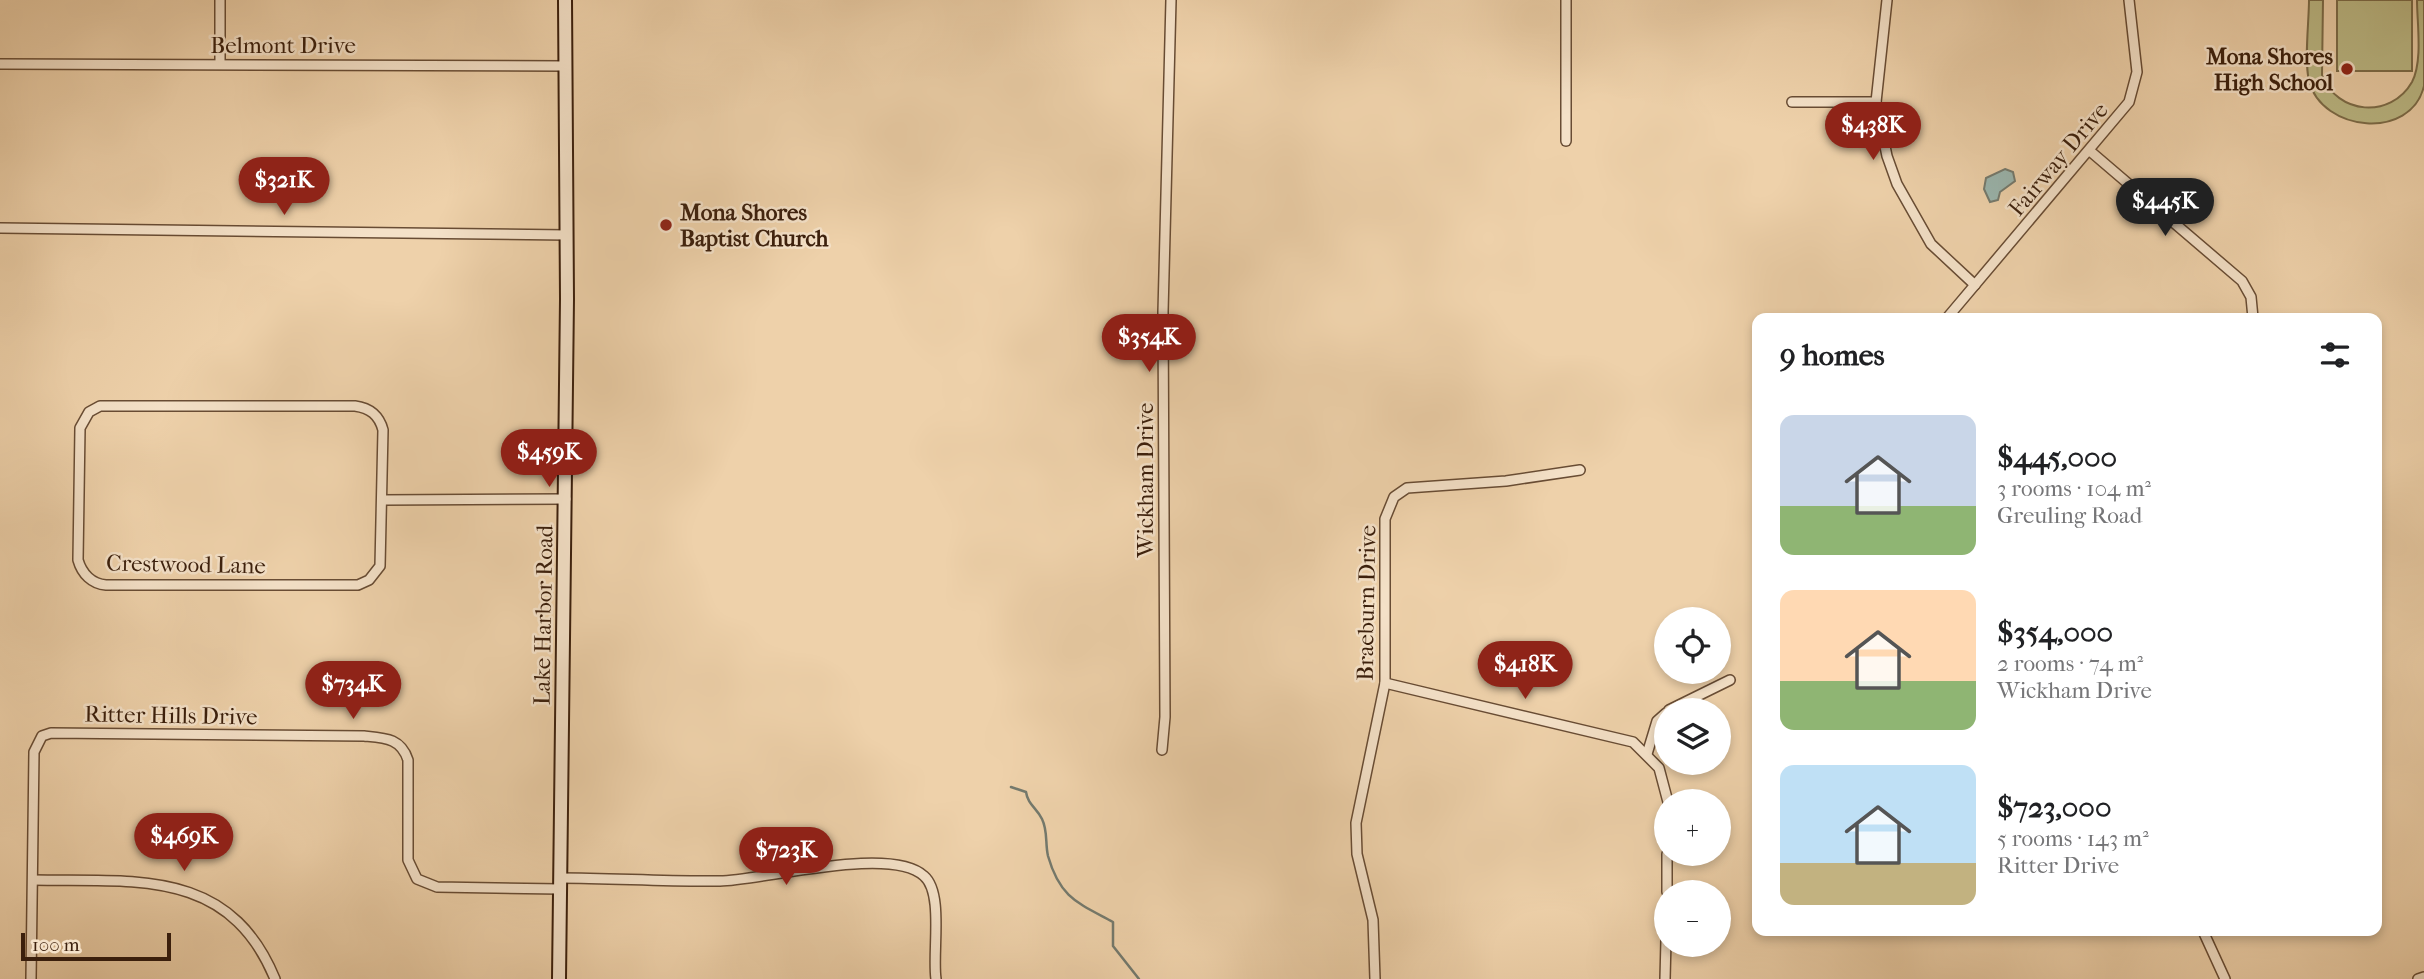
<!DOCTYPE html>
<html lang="en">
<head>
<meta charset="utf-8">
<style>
  :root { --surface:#fff; --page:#f6f6f6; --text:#202124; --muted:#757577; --accent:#8f2418 }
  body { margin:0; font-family:"IM FELL French Canon",serif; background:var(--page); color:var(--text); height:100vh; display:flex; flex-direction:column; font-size:26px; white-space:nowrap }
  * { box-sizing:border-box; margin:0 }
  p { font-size:23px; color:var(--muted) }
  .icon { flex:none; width:38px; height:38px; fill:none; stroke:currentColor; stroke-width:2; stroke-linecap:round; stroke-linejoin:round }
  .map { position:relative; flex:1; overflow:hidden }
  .panel { position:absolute; left:1752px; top:313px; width:630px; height:623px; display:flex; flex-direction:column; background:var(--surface); border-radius:14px; box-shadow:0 4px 10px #0003 }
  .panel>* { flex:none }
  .fabs { position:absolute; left:1654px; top:607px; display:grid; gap:14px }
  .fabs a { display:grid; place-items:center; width:77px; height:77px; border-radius:50%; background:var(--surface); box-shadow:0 4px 10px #0003; font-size:35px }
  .scale { position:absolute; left:21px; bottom:18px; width:150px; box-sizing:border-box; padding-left:7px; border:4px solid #3b1f0c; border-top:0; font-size:19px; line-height:24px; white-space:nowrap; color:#3b1f0c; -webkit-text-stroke:5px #f4e1c8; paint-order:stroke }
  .price { position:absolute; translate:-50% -60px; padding:0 16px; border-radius:24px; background:var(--accent); color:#fff; font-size:23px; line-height:46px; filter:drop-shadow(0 2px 4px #0008) }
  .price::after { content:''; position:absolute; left:50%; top:42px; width:21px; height:16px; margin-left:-10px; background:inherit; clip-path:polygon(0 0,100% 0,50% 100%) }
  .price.current { background:#222; color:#fff }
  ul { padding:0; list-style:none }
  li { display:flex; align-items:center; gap:21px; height:175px; padding:0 28px }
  li span { display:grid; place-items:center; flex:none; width:196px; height:140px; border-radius:14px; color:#555 }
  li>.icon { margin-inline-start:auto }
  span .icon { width:84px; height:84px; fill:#fffc; stroke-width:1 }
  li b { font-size:30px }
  h2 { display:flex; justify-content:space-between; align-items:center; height:84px; padding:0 28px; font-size:30px }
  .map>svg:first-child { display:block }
  .green { fill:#bcba86; stroke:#7c6c49; stroke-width:2 }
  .water { fill:#9ab6af; stroke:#747a6e; stroke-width:2 }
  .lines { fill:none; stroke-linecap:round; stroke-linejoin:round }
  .stream { stroke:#747a6e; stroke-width:2.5 }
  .street-casing { stroke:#684c34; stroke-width:12 }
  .secondary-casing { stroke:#3b1f0c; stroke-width:16 }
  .street { stroke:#f4e1c8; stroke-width:9 }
  .secondary { stroke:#f4e1c8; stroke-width:12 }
  .poi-dot { fill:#8f2418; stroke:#f4e1c8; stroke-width:2.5 }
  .labels { text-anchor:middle; stroke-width:5; stroke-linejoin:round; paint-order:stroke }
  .street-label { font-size:23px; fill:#3b1f0c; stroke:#f4e1c8 }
  .poi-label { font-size:23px; font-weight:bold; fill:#3b1f0c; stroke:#f4e1c8; text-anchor:end }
</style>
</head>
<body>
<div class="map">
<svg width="2424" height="979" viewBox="0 0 2424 979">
  <rect width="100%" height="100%" fill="#eed1aa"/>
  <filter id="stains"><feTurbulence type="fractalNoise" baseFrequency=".00286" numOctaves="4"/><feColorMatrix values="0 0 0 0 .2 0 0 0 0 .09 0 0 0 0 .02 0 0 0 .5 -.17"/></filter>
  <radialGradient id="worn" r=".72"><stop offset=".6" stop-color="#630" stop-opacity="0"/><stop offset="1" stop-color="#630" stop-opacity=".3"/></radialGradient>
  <g class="green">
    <path d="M 2309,0 L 2323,0 L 2322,75 C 2337,115 2391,119 2412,82 C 2423,61 2417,23 2417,0 L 2424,0 C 2424,23 2424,66 2424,86 C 2411,141 2322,132 2309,81 C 2304,60 2309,22 2309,0 Z"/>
    <rect x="2337" y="0" width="75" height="71"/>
  </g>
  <polygon class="water" points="2005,169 2013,172 2015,181 2000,192 1998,200 1990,202 1984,189 1986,178"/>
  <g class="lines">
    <path class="stream" d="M 1011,787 L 1026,792 C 1028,805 1036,807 1042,819 C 1048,831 1045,843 1048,856 C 1060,898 1078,903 1113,922 L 1113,946 L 1139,979"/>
    <g class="street-casing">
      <g id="street">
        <polyline points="1887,0 1876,102 1887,156 1897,184 1931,244 1975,285"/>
        <polyline points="0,64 565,66"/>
        <polyline points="220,64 220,0"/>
        <polyline points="1792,102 1876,102"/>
        <polyline points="1566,141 1566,0"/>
        <polyline points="2090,151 2242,281 2251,297 2253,318"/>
        <polyline points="0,228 567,235"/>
        <polyline points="1947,318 2129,102 2137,72 2129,0"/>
        <path d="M 100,406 L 355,406 C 370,408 379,415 383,430 L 380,566 L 369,580 L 358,585 L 106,585 C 92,584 82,574 78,560 L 80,428 L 89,412 Z"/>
        <polyline points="383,500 566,499"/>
        <polyline points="1385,683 1633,742 1659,768 1668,802"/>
        <polyline points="1669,710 1730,680"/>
        <polyline points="1162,750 1165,717 1163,312 1171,0"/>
        <polyline points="1647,754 1657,721 1666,713"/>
        <path d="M 560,878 C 613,878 667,882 720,881 C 764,880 891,845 924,876 C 944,893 932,953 936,979"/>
        <path d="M 33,880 C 134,882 229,867 275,979"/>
        <polyline points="1667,892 1667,854"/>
        <polyline points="2203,931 2225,979"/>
        <path d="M 31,979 L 34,752 L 42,736 L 51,733 L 364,736 C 385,738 401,738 408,760 L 408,860 L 417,879 L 437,887 L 560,889"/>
        <polyline points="1375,979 1373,920 1357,854 1356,823 1385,683 1385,519 1394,497 1407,488 1506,481 1580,470"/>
        <polyline points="1665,979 1666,940"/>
        <polyline points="2418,979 2424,977"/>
      </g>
    </g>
    <g class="secondary-casing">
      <polyline id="secondary" points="559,979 567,299 565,0"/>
    </g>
    <use href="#street" class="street"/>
    <use href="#secondary" class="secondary"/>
  </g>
  <g class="poi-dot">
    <circle cx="2347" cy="69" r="7"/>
    <circle cx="666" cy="225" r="7"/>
  </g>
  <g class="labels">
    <g class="street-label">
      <text x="283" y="53">Belmont Drive</text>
      <text transform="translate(2058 159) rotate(-50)" y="8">Fairway Drive</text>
      <text transform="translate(1145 480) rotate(-90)" y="8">Wickham Drive</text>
      <text transform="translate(186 564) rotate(1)" y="8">Crestwood Lane</text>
      <text transform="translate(1366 603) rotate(-89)" y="8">Braeburn Drive</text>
      <text transform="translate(543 615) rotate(-89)" y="8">Lake Harbor Road</text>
      <text transform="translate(171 715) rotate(1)" y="8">Ritter Hills Drive</text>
    </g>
    <g class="poi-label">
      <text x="2333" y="64">Mona Shores<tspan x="2333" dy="26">High School</tspan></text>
      <text x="680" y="220" text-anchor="start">Mona Shores<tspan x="680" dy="26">Baptist Church</tspan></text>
    </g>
  </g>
  <rect width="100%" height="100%" filter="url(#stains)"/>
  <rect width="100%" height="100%" fill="url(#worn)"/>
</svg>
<div class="fabs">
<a><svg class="icon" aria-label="locate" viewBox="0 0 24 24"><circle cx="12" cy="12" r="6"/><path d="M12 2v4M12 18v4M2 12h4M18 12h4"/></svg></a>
<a><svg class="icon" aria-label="layers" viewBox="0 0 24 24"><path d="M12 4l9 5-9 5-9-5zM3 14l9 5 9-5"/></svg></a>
<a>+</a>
<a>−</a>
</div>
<div class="scale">100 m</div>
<b class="price" style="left:1873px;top:162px">$438K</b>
<b class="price" style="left:284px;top:217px">$321K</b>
<b class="price current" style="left:2165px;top:238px">$445K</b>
<b class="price" style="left:1149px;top:374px">$354K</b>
<b class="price" style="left:549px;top:489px">$459K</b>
<b class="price" style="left:1525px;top:701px">$418K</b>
<b class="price" style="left:353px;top:721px">$734K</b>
<b class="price" style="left:184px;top:873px">$469K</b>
<b class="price" style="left:786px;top:887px">$723K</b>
<section class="panel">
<h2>9 homes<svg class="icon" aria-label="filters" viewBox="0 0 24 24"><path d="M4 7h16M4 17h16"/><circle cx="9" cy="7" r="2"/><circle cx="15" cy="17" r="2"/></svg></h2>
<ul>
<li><span style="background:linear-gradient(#c9d6e8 65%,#8fb573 0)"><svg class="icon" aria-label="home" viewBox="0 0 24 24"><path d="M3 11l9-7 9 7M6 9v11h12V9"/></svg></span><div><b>$445,000</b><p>3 rooms · 104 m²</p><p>Greuling Road</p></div></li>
<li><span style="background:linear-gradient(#ffd9b3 65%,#8fb573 0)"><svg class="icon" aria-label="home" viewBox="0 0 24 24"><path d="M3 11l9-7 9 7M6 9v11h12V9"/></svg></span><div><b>$354,000</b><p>2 rooms · 74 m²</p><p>Wickham Drive</p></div></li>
<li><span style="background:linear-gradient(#bfe0f5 70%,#c2b280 0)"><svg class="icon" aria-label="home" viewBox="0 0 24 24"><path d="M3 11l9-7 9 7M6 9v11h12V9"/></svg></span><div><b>$723,000</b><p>5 rooms · 143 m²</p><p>Ritter Drive</p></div></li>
</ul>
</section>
</div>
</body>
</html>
